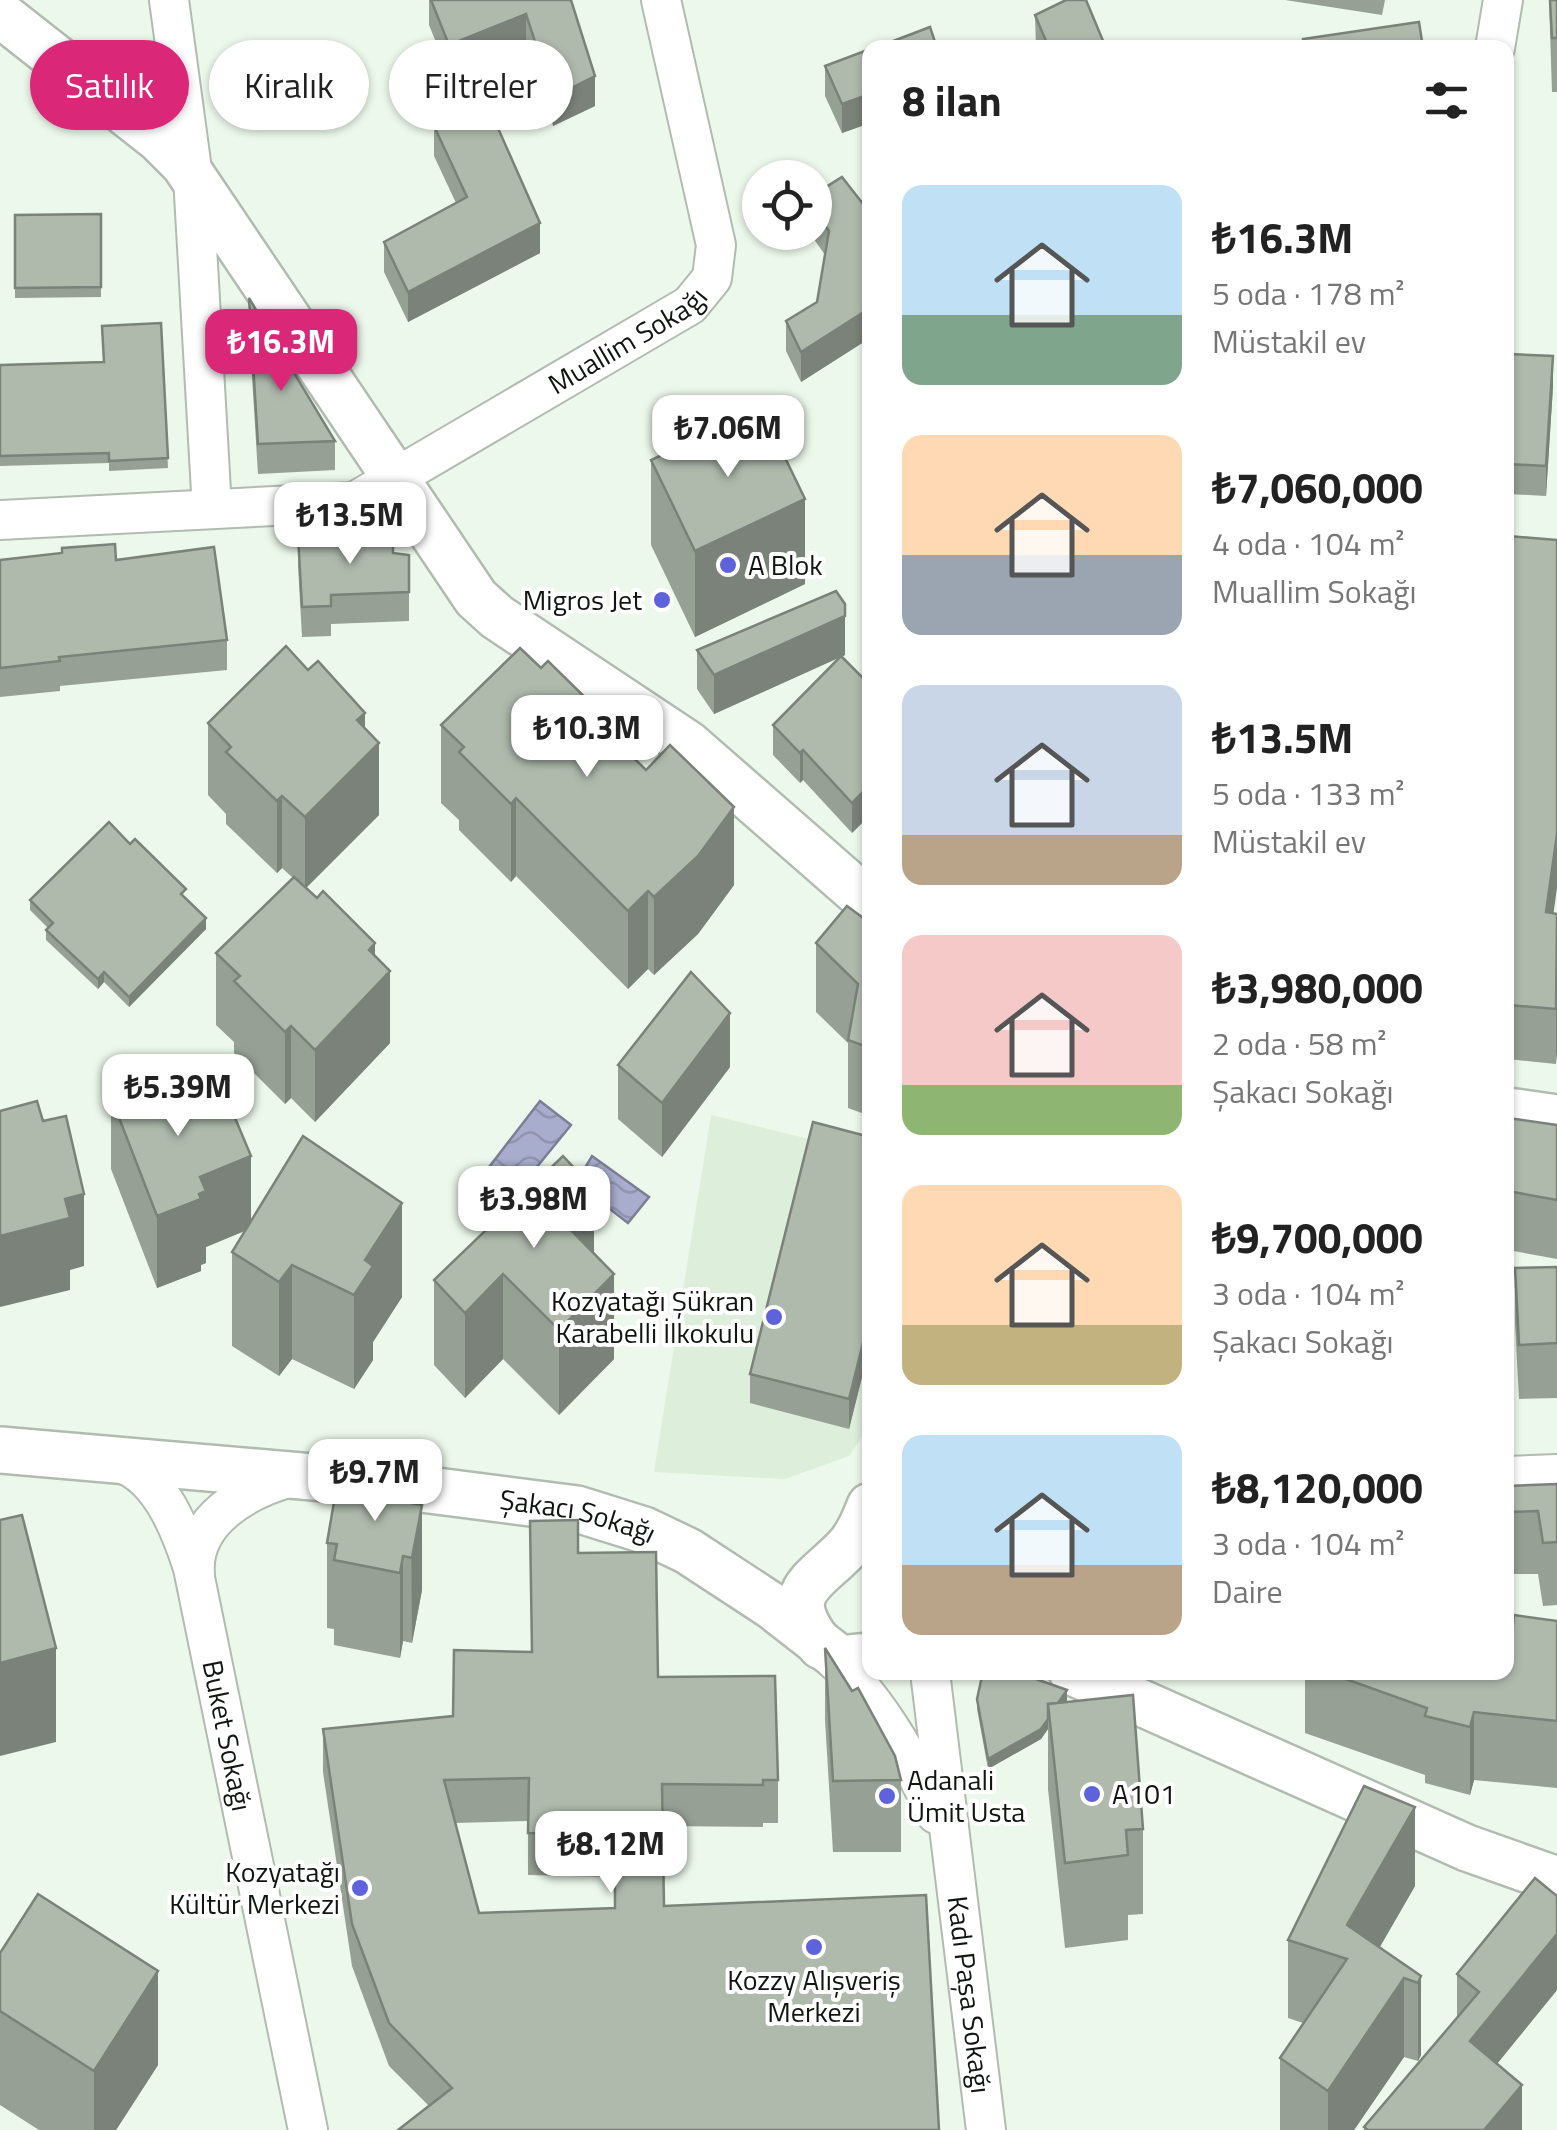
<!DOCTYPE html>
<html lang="tr">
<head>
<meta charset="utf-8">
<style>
  :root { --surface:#fff; --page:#f6f6f6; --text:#222; --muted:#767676; --accent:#db2777 }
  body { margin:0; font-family:"Titillium Web",sans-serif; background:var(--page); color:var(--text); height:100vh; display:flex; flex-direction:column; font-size:38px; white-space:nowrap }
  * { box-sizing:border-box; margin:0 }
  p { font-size:32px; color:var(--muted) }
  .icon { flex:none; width:55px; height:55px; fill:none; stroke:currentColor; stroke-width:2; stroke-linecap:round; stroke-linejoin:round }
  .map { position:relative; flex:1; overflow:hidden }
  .side { position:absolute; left:862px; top:40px; width:652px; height:1640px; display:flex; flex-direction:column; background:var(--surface); border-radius:20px; box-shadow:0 2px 8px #0004 }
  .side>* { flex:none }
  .hud { position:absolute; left:30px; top:40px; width:682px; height:90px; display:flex; gap:20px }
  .tools { position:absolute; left:742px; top:160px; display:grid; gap:20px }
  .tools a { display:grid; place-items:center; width:90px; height:90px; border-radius:50%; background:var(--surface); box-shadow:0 2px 8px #0004; font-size:50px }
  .price { position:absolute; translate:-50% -85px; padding:0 22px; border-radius:20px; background:#fff; color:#222; font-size:32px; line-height:65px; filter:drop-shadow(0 2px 5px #0008) }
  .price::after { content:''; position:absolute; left:50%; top:60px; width:30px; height:22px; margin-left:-15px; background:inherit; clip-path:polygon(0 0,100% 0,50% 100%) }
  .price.on { background:var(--accent); color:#fff }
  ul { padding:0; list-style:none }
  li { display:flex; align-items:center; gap:30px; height:250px; padding:0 40px }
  li span { display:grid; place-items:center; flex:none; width:280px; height:200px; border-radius:20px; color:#555 }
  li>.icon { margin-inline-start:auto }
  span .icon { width:120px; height:120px; fill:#fffc; stroke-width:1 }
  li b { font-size:42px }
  h2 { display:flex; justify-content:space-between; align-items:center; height:120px; padding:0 40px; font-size:42px }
  .tag { padding:0 35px; border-radius:45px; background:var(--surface); box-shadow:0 2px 8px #0004; font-size:35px; line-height:90px }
  .tag.on { background:var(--accent); color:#fff }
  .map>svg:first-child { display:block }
  .built { fill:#ddeedb }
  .water { fill:url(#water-waves); stroke:#7b7f95; stroke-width:2.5 }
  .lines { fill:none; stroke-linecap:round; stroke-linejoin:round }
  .minor-casing { stroke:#b1bcb0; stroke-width:42 }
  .tertiary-casing { stroke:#b1bcb0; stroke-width:50 }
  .minor { stroke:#fff; stroke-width:38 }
  .tertiary { stroke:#fff; stroke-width:45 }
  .wall { fill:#96a095; fill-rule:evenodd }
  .shaded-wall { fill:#7a8279 }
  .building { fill:#afbaad; stroke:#7a8279; stroke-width:2.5; fill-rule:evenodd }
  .poi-dot { fill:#5e63db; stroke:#fff; stroke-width:4 }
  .labels { text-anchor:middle; stroke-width:8; stroke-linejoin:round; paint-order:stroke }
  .street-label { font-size:28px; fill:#111511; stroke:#fff }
  .poi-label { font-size:28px; fill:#111511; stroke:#fff; text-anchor:start }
</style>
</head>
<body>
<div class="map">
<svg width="1557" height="2130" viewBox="0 0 1557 2130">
  <defs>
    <pattern id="water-waves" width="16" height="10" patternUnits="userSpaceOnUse" patternTransform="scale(2.5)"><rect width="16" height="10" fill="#a8adcd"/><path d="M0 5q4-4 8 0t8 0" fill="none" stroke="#9094af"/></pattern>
  </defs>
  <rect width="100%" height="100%" fill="#ecf8eb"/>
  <polygon class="built" points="711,1115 870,1154 870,1425 849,1456 785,1479 654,1472"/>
  <g class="water">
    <polygon points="540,1101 571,1125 497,1216 469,1193"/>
    <polygon points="592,1156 649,1197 628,1223 576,1183"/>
  </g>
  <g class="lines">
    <g class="minor-casing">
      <g id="minor">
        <polyline points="169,0 193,177 212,509"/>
        <polyline points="1495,48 1503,0"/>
        <path id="s1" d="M 0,520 L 354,502 L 690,305 L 712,278 L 716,245 L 661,0"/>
        <path id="s2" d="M 109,1460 C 157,1467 180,1527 193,1568 L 308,2130"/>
        <polyline points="1508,1476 1557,1474"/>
        <path d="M 195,1575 C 190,1520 247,1489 292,1477"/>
        <path d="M 822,1648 C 873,1693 908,1752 936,1814"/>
        <path id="s3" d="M 930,1672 L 986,2130"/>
      </g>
    </g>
    <g class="tertiary-casing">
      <g id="tertiary">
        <polyline points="0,14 159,139 184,164 476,598 497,617 688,744 870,903"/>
        <polyline points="1508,1111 1557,1118"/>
        <path id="s4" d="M 0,1450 L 359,1481 L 577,1509 L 644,1530 L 688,1551 L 772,1606 L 840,1659 L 870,1656"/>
        <path d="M 821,1646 C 778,1592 814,1583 847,1548 C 858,1536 864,1522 870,1506"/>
        <polyline points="1072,1672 1467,1848 1557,1880"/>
      </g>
    </g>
    <use href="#minor" class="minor"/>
    <use href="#tertiary" class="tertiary"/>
  </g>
  <g class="wall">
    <polygon points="429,0 571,0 595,106 553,126 526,43 449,74 429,25"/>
    <polygon points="1285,0 1385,0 1382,15"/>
    <polygon points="1549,0 1557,0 1557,92 1552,92"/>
    <polygon points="1035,15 1106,48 1036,48"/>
    <polygon points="870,49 870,123 842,133 825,96 825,66"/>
    <polygon points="434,126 540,253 408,322 384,272 384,242 456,203 434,156"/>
    <polygon points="842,177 870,213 870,338 801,382 786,351 786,321 817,302 825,255 809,232 815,232 815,194"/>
    <polygon points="101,214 101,297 15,298 15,215"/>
    <polygon points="249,298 335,441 335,470 258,474 249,328"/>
    <polygon points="161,323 168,468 109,471 109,463 0,466 0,365 104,362"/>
    <polygon points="1508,369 1553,386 1546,496 1508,494"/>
    <polygon points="651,460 805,584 695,637 651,545"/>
    <polygon points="298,535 409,555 409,621 331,624 331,636 302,637 298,565"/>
    <polygon points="1508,536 1553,913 1557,914 1556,1064 1508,1059"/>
    <polygon points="0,560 116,560 227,640 227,670 60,686 60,691 0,697"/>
    <polygon points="697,650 845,655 842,657 870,685 870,815 852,833 803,780 800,783 773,755 773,725 838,658 714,714 697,689"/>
    <polygon points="308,670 365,728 379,815 306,888 375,956 390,1043 315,1122 291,1098 285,1104 234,1053 234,1042 216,1025 216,953 293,878 282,868 277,873 226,824 226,814 208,795 208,723"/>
    <polygon points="599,724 734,885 698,934 654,975 648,969 628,989 516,876 511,882 459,830 459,820 441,803 441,725"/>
    <polygon points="186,899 206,929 129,1007 104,982 98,989 46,940 46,930 48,928 30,910 30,900"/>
    <polygon points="870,923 870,1116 848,1108 848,1043 816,1012 816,943"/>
    <polygon points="618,1065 730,1067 662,1157 618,1119"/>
    <polygon points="111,1097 251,1220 402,1297 373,1342 373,1360 354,1389 292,1359 279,1376 232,1346 232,1252 245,1231 206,1247 206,1263 201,1265 201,1271 157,1288 111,1169"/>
    <polygon points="1508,1118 1557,1125 1557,1259 1508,1250"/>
    <polygon points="870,1137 870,1345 849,1429 750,1403 750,1374"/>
    <polygon points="594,1253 614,1359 559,1415 503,1359 465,1398 434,1365 434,1280"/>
    <polygon points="1557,1267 1557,1398 1519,1399 1515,1323 1515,1268"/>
    <polygon points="1557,1484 1557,1605 1543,1606 1538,1574 1508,1574 1508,1486"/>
    <polygon points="414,1504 422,1590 412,1643 403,1641 400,1658 334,1645 334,1629 327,1628 327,1543"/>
    <path d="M 578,1553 L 658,1677 L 778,1780 L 778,1823 L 763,1823 L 763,1827 L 663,1826 L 664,1906 L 926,1895 L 429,2106 L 389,2066 L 352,1966 L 323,1772 L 323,1729 L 453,1716 L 531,1652 ZM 528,1821 L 528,1875 L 615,1877 L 615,1908 L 479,1913 L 455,1823 Z"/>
    <polygon points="1557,1621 1557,1788 1474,1780 1470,1795 1425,1783 1425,1775 1305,1733 1305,1672 1508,1672 1511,1642"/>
    <polygon points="825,1648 901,1780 901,1852 833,1852 825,1720"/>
    <polygon points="977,1699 1067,1701 1066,1702 1143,1829 1143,1914 1128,1915 1128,1940 1065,1948 1048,1789 1048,1729 1041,1739 988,1769 977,1709"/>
    <polygon points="1415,1886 1380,1947 1421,1976 1421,2055 1418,2061 1404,2057 1354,2130 1280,2130 1280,2058 1303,2023 1288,2018 1288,1940"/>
    <polygon points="1557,1896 1557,1990 1497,2064 1522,2130 1364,2130 1364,2127 1457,2018 1457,1974"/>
    <polygon points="0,1953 158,2065 116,2130 39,2130 0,2105"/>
  </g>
  <g class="shaded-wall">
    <polygon points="526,14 526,43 449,74 449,45"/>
    <polygon points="595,76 595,106 553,126 553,97"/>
    <polygon points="870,94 870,123 842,133 842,104"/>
    <polygon points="540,223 540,253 408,322 408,292"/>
    <polygon points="870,308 870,338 801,382 801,352"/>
    <polygon points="1553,356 1553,386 1546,496 1546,466"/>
    <polygon points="805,499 805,584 695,637 695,551"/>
    <polygon points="845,616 845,655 714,714 714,675"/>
    <polygon points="365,713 365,757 379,743 379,815 305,889 305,817 357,720"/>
    <polygon points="803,750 803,780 800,783 800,753"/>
    <polygon points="870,785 870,815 852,833 852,803"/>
    <polygon points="282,796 282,868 277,873 277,801"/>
    <polygon points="516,798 516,876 511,882 511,804"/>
    <polygon points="734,807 734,885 698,934 654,975 654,897"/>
    <polygon points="1557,834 1557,888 1546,967 1546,912"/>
    <polygon points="648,891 648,969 628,989 628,911"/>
    <polygon points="206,918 206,929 129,1007 129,997"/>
    <polygon points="375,943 375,988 390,971 390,1043 315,1122 315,1050 369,950"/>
    <polygon points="104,972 104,982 98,989 98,979"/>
    <polygon points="1557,999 1557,1053 1556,1064 1556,1009"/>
    <polygon points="730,1013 730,1067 662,1157 662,1103"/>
    <polygon points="291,1026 291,1098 285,1104 285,1032"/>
    <polygon points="251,1156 251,1228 206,1247 206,1263 201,1265 201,1271 157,1288 157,1216 200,1177"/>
    <polygon points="594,1189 594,1274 563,1222"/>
    <polygon points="84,1194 84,1266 70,1270 70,1290 0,1307 0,1236 65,1199"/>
    <polygon points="402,1203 402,1297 373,1342 373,1360 354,1389 354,1295 365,1260"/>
    <polygon points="292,1265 292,1359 279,1376 279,1282"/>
    <polygon points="503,1274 503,1359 465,1398 465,1313"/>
    <polygon points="614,1274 614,1359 559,1415 559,1330"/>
    <polygon points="870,1315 870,1345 849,1429 849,1399"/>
    <polygon points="414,1485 414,1549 422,1505 422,1590 412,1643 411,1503"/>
    <polygon points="403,1556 403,1641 400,1658 400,1573"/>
    <polygon points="56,1648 56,1742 0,1756 0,1663"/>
    <polygon points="1067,1690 1067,1701 1050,1725 1049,1717"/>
    <polygon points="1474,1712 1474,1780 1470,1795 1470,1727"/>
    <polygon points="1048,1719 1048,1729 1041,1739 988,1769 988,1759"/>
    <polygon points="1415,1807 1415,1886 1347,2003 1347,1925"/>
    <polygon points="1557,1934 1557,1990 1470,2097 1470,2041"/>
    <polygon points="158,1971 158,2065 116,2130 94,2130 94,2071"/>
    <polygon points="1421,1976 1421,2055 1418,2061 1418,1983"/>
    <polygon points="1404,1978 1404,2057 1354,2130 1328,2130 1328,2091"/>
    <polygon points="1522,2085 1522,2130 1484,2130"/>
  </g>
  <g class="building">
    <polygon points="431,0 571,0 595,76 553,97 526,14 449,45"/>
    <polygon points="1066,0 1086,0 1106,48 1049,48 1035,15"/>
    <polygon points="1550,0 1557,0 1557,38 1552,38"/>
    <polygon points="1419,22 1423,48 1304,48 1303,39"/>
    <polygon points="930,27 937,48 875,48"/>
    <polygon points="870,49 870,94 842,104 825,66"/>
    <polygon points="486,101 540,223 408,292 384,242 467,197 434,126"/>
    <polygon points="842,177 870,213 870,308 801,352 786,321 817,302 829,231 815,211 815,194"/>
    <polygon points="101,214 101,287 15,288 15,215"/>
    <polygon points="249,298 335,441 258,444"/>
    <polygon points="161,323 168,458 109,461 109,453 0,456 0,365 104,362 102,326"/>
    <polygon points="1508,354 1553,356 1546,466 1508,464"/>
    <polygon points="761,408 805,499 695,551 651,460"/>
    <polygon points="393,534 393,553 409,555 409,592 331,595 331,606 302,607 298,535"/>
    <polygon points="1508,536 1557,540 1557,834 1546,912 1557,914 1556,1009 1508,1005"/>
    <polygon points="115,544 116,560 214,547 227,640 59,657 60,661 0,668 0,560 62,553 62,548"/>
    <polygon points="836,591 845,604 845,616 714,675 697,650"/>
    <polygon points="286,646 308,670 318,661 365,713 357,720 379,743 305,817 282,796 277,801 226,752 231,747 208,723"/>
    <polygon points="520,648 541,668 548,661 599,711 593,718 646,770 670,745 734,807 698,856 654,897 648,891 628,911 516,798 511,804 459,752 464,747 441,725"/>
    <polygon points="841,656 870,685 870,785 852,803 803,750 800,753 773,725"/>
    <polygon points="109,822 130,844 135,839 186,889 181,894 206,918 129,997 104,972 98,979 46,930 53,923 30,900"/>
    <polygon points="294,877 317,898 323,891 375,943 369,950 390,971 315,1050 291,1026 285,1032 234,981 240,976 216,953"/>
    <polygon points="847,906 870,923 870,1048 848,1040 858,984 816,943"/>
    <polygon points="691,972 730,1013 662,1103 618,1065"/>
    <polygon points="162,1076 185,1092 203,1083 228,1101 251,1156 200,1177 206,1191 199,1194 201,1199 157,1216 111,1097"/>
    <polygon points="37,1101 43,1121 66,1116 84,1194 65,1199 70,1218 0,1236 0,1111"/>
    <polygon points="1508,1118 1557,1125 1557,1200 1508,1191"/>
    <polygon points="813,1122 870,1137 870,1315 849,1399 750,1374"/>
    <polygon points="303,1136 402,1203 365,1260 373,1266 354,1295 292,1265 279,1282 232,1252"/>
    <polygon points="563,1156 594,1189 563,1222 614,1274 559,1330 503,1274 465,1313 434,1280"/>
    <polygon points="1557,1267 1557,1343 1519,1345 1515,1268"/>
    <polygon points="352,1475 414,1485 411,1503 422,1505 412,1558 403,1556 400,1573 334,1560 337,1544 327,1543 336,1490 349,1491"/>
    <polygon points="1557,1484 1557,1542 1543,1543 1538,1511 1508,1512 1508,1486"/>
    <polygon points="22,1515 56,1648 0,1663 0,1520"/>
    <path d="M 578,1520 L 578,1553 L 656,1552 L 658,1677 L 775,1676 L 778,1780 L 763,1780 L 763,1785 L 662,1784 L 664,1906 L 926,1895 L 939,2130 L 398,2130 L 452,2088 L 389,2023 L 352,1924 L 323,1729 L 453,1716 L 454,1650 L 532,1652 L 530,1521 ZM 529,1778 L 528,1833 L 615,1835 L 615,1908 L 479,1913 L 444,1780 Z"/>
    <polygon points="1514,1615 1557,1621 1557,1721 1474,1712 1470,1727 1425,1716 1427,1708 1326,1672 1508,1672 1508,1641 1511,1642"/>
    <polygon points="825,1648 852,1691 858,1688 895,1756 901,1780 833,1781"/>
    <polygon points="983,1672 1016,1672 1067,1690 1058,1703 1048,1704 1048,1719 1041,1729 988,1759 977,1699"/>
    <polygon points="1133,1695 1143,1829 1126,1830 1128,1855 1065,1863 1048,1704"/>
    <polygon points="1364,1786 1415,1807 1347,1925 1421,1976 1418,1983 1404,1978 1328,2091 1280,2058 1347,1959 1288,1940"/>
    <polygon points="1535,1878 1557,1896 1557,1934 1470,2041 1522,2085 1484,2130 1368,2130 1364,2127 1479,1992 1457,1974"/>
    <polygon points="38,1894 158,1971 94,2071 0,2011 0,1953"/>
  </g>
  <g class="poi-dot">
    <circle cx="728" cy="565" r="10"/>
    <circle cx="662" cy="600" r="10"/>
    <circle cx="774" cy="1317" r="10"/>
    <circle cx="1092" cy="1794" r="10"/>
    <circle cx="887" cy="1796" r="10"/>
    <circle cx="360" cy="1888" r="10"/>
    <circle cx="814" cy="1947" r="10"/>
  </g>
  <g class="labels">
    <g class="street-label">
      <text dy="10" stroke="none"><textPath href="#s1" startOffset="672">Muallim Sokağı</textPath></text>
      <text dy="10" stroke="none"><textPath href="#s4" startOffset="582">Şakacı Sokağı</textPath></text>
      <text dy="10" stroke="none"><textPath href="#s2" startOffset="315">Buket Sokağı</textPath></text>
      <text dy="10" stroke="none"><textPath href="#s3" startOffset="325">Kadı Paşa Sokağı</textPath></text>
    </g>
    <g class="poi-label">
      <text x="748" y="575">A Blok</text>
      <text x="642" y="610" text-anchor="end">Migros Jet</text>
      <text x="754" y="1311" text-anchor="end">Kozyatağı Şükran<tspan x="754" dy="32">Karabelli İlkokulu</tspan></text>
      <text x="907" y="1790">Adanali<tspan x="907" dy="32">Ümit Usta</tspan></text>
      <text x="1112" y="1804">A101</text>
      <text x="340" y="1882" text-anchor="end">Kozyatağı<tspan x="340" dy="32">Kültür Merkezi</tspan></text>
      <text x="814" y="1990" text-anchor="middle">Kozzy Alışveriş<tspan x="814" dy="32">Merkezi</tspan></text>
    </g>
  </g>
</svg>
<div class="tools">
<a><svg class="icon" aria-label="locate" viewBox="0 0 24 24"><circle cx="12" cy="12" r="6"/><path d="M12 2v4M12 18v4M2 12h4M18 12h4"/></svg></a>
</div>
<b class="price on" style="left:281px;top:394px">₺16.3M</b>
<b class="price" style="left:728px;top:480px">₺7.06M</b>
<b class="price" style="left:350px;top:567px">₺13.5M</b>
<b class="price" style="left:587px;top:780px">₺10.3M</b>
<b class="price" style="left:178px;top:1139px">₺5.39M</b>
<b class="price" style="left:534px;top:1251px">₺3.98M</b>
<b class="price" style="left:375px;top:1524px">₺9.7M</b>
<b class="price" style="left:611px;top:1896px">₺8.12M</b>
<div class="hud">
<a class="tag on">Satılık</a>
<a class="tag">Kiralık</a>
<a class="tag">Filtreler</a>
</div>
<section class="side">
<h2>8 ilan<svg class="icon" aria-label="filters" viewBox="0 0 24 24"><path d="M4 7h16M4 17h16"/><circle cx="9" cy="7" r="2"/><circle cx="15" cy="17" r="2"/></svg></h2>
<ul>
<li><span style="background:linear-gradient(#bfe0f5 65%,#7fa58c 0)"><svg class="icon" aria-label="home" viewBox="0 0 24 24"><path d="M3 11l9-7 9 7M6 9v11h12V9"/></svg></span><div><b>₺16.3M</b><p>5 oda · 178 m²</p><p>Müstakil ev</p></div></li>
<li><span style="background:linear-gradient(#ffd9b3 60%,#9aa5b1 0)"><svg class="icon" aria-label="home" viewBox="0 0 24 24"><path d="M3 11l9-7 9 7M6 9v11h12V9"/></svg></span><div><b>₺7,060,000</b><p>4 oda · 104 m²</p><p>Muallim Sokağı</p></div></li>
<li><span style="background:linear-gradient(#c9d6e8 75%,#b9a48a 0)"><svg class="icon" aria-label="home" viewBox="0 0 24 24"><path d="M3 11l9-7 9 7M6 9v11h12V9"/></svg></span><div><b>₺13.5M</b><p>5 oda · 133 m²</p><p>Müstakil ev</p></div></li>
<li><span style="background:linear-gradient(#f6c9c9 75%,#8fb573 0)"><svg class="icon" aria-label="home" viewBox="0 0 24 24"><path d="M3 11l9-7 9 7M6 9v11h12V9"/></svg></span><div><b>₺3,980,000</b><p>2 oda · 58 m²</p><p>Şakacı Sokağı</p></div></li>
<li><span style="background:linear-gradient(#ffd9b3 70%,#c2b280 0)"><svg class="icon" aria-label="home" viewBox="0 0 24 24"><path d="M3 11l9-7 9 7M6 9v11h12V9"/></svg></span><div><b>₺9,700,000</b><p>3 oda · 104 m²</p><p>Şakacı Sokağı</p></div></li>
<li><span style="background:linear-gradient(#bfe0f5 65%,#b9a48a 0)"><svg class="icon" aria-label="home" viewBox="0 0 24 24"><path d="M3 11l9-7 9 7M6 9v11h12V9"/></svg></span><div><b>₺8,120,000</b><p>3 oda · 104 m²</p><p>Daire</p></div></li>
</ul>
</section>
</div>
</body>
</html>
